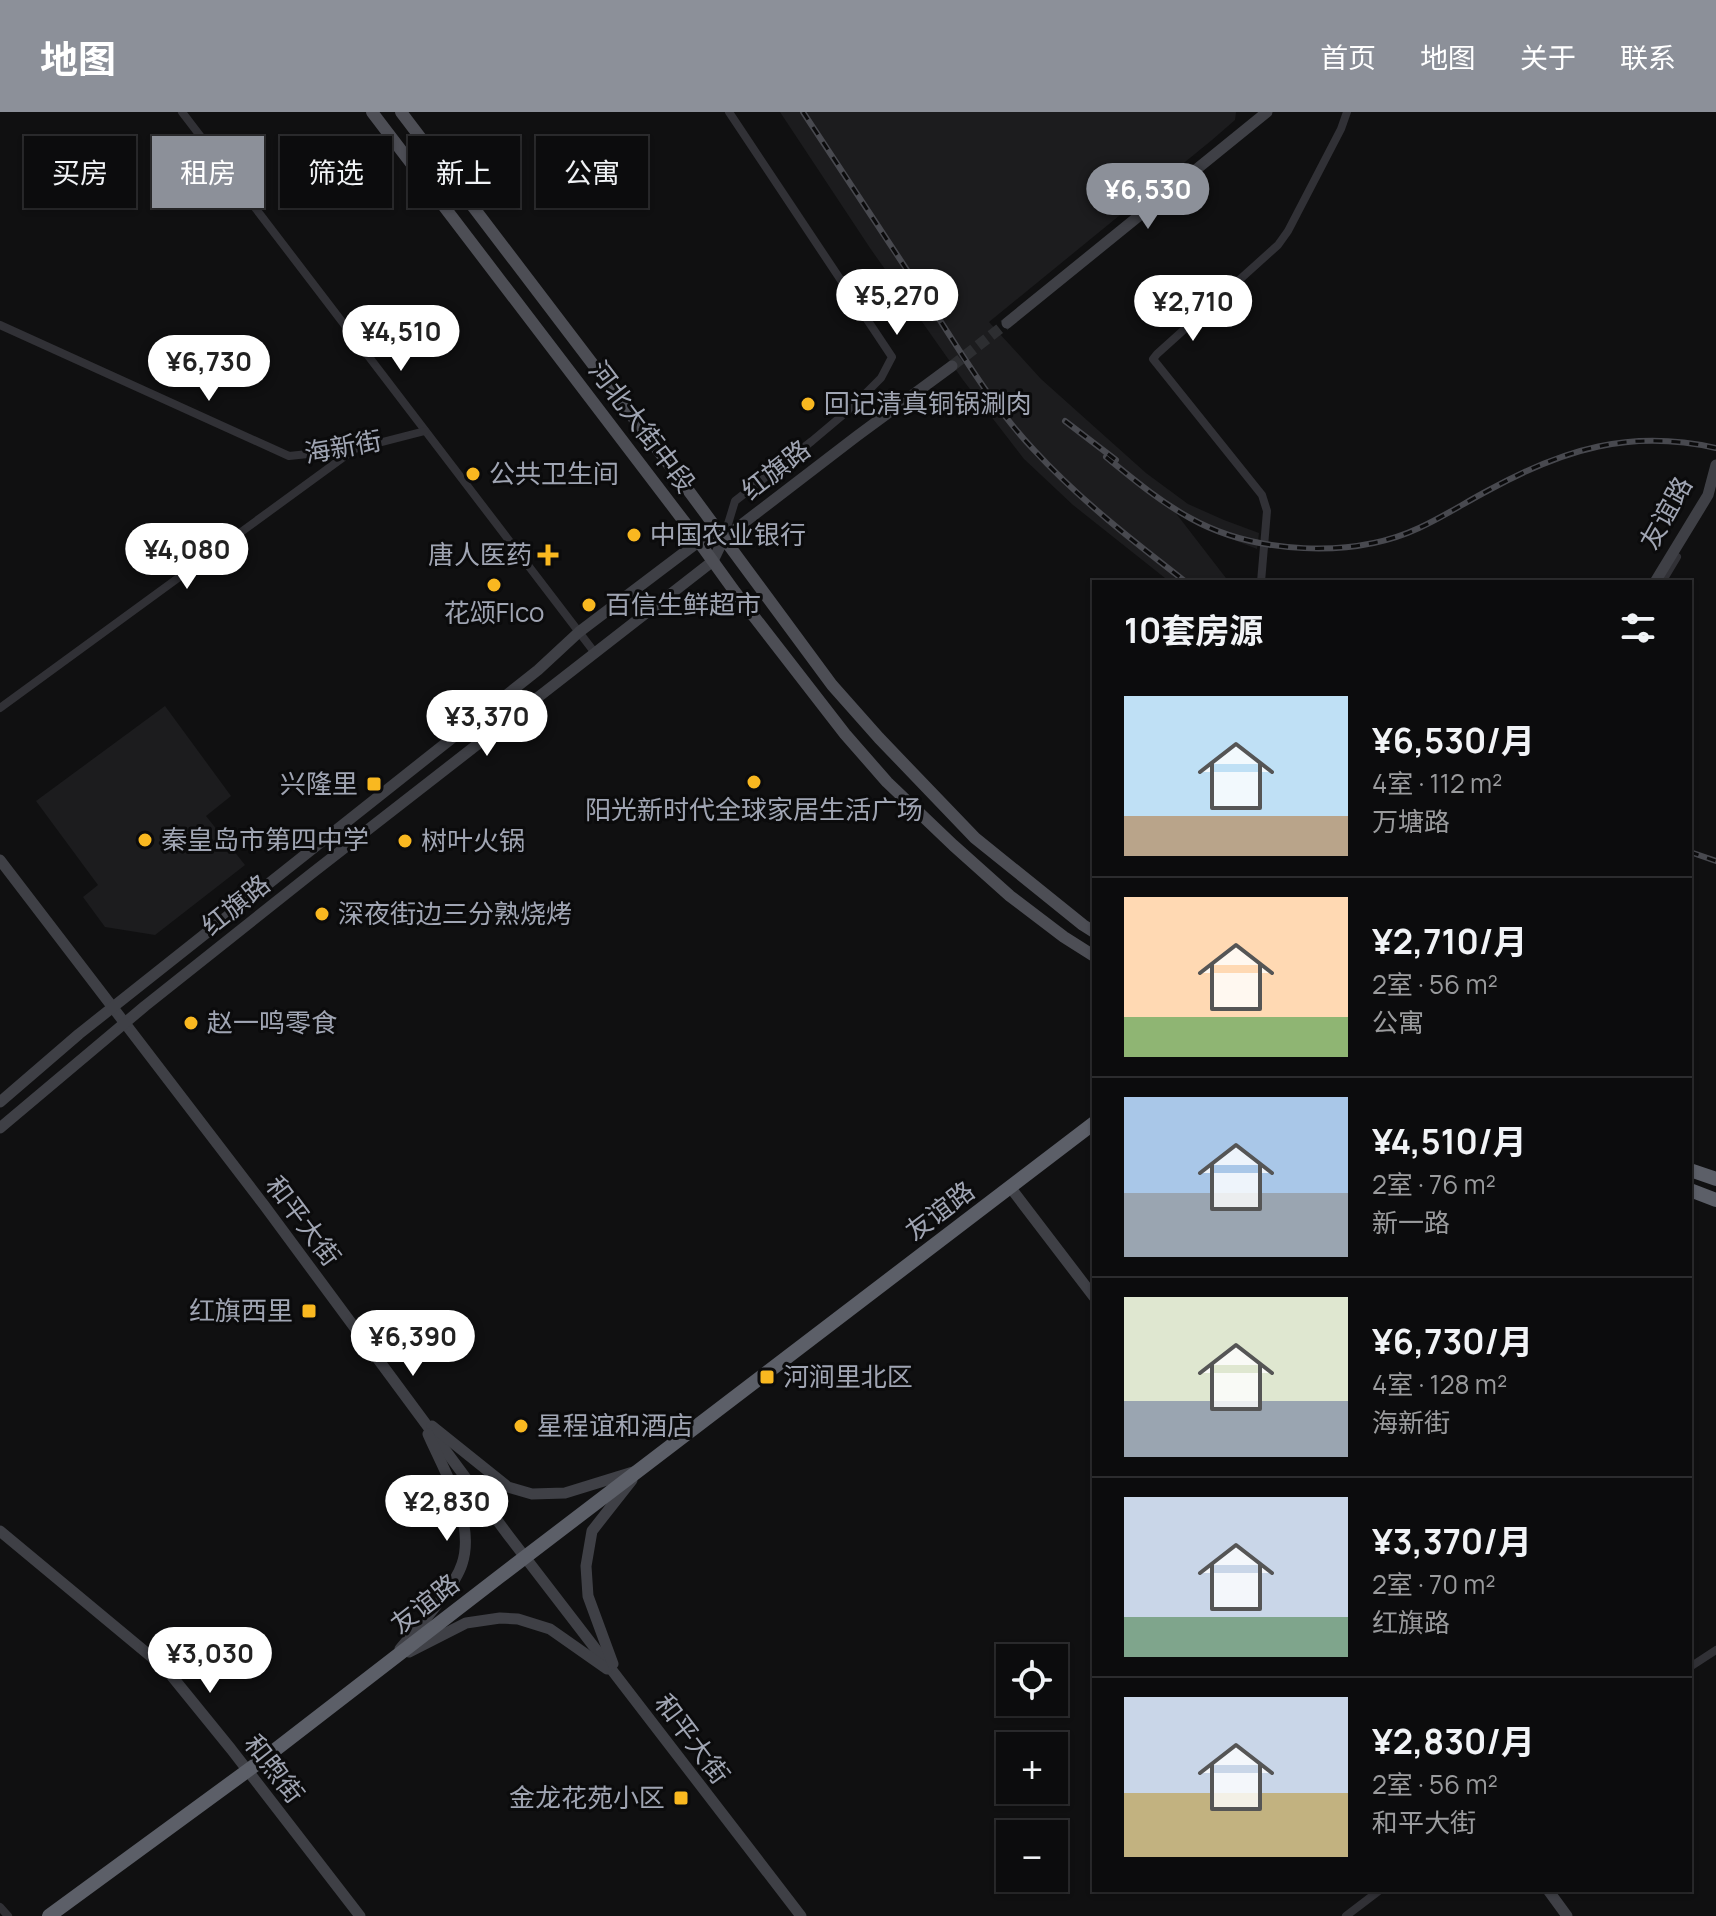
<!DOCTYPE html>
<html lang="zh">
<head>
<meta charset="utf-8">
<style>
  :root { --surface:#0c0c0d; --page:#1a1a1b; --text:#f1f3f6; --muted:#9a9b9d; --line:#2c2c2e; --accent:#8c9099 }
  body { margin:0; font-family:Manrope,"Noto Sans SC",sans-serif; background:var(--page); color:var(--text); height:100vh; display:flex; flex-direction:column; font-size:30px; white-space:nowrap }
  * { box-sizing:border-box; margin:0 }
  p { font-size:26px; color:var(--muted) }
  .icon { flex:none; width:44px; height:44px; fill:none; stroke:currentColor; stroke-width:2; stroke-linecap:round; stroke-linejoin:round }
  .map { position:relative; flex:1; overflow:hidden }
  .panel { position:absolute; left:1092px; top:468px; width:600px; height:1312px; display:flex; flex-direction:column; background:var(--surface); border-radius:0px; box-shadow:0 2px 6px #0004,0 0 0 2px var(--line) }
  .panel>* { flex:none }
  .hud { position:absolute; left:24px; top:24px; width:760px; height:72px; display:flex; gap:16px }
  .buttons { position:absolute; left:996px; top:1532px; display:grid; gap:16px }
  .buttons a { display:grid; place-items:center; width:72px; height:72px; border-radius:0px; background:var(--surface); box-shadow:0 2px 6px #0004,0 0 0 2px var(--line); font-size:40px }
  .price { position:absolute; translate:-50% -68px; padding:0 18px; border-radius:28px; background:#fff; color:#222; font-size:26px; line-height:52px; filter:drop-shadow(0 2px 4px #0008) }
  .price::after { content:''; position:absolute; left:50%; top:48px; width:24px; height:18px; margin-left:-12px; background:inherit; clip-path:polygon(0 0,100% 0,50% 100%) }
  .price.selected { background:var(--accent); color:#fff }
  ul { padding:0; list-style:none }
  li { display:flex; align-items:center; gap:24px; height:200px; padding:0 32px }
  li+li { border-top:2px solid var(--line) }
  li span { display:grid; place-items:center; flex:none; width:224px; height:160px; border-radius:0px; color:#555 }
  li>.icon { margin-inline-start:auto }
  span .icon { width:96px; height:96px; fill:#fffc; stroke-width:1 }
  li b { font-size:34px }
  h2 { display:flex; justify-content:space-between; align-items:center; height:96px; padding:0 32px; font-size:34px }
  .chip { padding:0 28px; border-radius:0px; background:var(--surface); box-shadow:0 2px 6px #0004,0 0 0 2px var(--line); font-size:28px; line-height:72px }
  .chip.selected { background:var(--accent); color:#fff }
  header { display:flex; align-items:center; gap:48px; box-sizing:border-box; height:112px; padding:0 40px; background:var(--accent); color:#fff }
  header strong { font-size:38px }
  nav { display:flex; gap:44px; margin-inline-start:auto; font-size:28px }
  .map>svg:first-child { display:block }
  .built { fill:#1c1c1e }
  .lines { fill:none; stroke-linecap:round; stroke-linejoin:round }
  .secondary-tunnel { stroke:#2d2e31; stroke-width:11; stroke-dasharray:11 5.5; stroke-linecap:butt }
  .street { stroke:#313136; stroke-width:8 }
  .secondary { stroke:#3f4046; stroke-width:11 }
  .primary { stroke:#4d4e55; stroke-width:12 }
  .highway { stroke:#5c5f68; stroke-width:14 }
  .rail-casing { stroke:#48494f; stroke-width:6 }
  .rail { stroke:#0b0b0c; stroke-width:3; stroke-dasharray:9; stroke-linecap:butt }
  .poi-dot { fill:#f9b820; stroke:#0b0b0c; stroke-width:3 }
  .labels { text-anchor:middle; stroke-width:6; stroke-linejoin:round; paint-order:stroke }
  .poi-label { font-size:26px; fill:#a0a5b3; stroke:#0b0b0c; text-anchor:start }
  .street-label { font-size:26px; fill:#a0a5b3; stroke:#0b0b0c }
</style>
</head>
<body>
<header>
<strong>地图</strong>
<nav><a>首页</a><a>地图</a><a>关于</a><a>联系</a></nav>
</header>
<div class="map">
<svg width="1716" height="1804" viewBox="0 0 1716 1804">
  <rect width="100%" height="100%" fill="#101011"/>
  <g class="built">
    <polygon points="780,0 1236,0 1235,8 1212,28 989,210 1041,267 1146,361 1188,392 1224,408 1259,421 1257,437 1234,428 1175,400 1229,470 1170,470 1073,393 1024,347 963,268 870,136"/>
    <polygon points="165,594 231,684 206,704 245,753 155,823 105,815 83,785 98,773 36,689"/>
  </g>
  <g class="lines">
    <polyline class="secondary-tunnel" points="952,254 1007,211"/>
    <g class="street">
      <polyline points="182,0 595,541"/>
      <polyline points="0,213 289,344 355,337 425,319"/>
      <polyline points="724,425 735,389 812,329 850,297 881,266 892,245 729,0"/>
      <polyline points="1261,470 1267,399 1262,383 1153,247 1157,242 1278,133 1288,119 1341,17 1347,0"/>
      <polyline points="1662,470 1677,445"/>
      <polyline points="0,596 352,339"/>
      <polyline points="1690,1555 1716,1538"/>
      <polyline points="0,1795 8,1804"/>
      <polyline points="1346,1804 1380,1778"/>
    </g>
    <g class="secondary">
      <polyline points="1007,211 1267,0"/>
      <polyline points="1655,470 1708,383 1716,353"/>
      <polyline points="0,748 264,1093 508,1423 801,1804"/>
      <polyline points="0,990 79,922 538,558 579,520 698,430 724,426"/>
      <polyline points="0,1016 145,894 311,762 713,449 724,426 857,324 952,254"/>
      <polyline points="1010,1075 1094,1185"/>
      <polyline points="432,1314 508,1375 532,1382 565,1381 633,1360"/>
      <polyline points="0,1419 166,1557 231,1637 360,1804"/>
      <path d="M 400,1537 C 418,1515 454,1477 462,1452 C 476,1410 444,1359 428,1322"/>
      <polyline points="409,1540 466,1511 500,1506 518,1507 550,1517 607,1557"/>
      <polyline points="613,1552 588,1484 586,1454 592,1419 632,1368"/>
      <polyline points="1548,1778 1567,1804"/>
    </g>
    <g class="primary">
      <polyline points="372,0 686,412 735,480 845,622 887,670 953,733 1010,784 1064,825 1094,844"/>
      <polyline points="401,0 674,359 832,573 879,626 975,726 1083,813 1094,820"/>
    </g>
    <g class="highway">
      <polyline points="1690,1058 1716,1067"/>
      <polyline points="1690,1078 1716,1088"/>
      <polyline points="49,1804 262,1648 499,1465 1094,1011"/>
    </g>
    <g class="rail-casing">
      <g id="rail">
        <path d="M 803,0 C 847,66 890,133 934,199 C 965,247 995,297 1034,338 C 1080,388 1133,429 1186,470"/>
        <polyline points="1065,309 1116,348"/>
        <path d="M 1106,345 C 1133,367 1159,389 1190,406 C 1254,442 1353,447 1419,416 C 1443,405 1466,390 1489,378 C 1564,337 1630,317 1716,336"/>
        <polyline points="1690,740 1716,749"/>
      </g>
    </g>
    <use href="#rail" class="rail"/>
  </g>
  <g class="poi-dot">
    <circle cx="808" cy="292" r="8"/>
    <circle cx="473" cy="362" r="8"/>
    <circle cx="634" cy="423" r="8"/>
    <path d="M544 431h8v8h8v8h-8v8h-8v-8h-8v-8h8z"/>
    <circle cx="494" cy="473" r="8"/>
    <circle cx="589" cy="493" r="8"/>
    <circle cx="754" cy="670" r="8"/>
    <rect x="366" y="664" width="16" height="16" rx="4"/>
    <circle cx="145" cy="728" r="8"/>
    <circle cx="405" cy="729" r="8"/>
    <circle cx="322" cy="802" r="8"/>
    <circle cx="191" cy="911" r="8"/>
    <rect x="301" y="1191" width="16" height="16" rx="4"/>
    <rect x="759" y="1257" width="16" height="16" rx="4"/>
    <circle cx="521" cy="1314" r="8"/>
    <rect x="673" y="1678" width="16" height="16" rx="4"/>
  </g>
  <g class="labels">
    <g class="poi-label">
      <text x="824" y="301">回记清真铜锅涮肉</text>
      <text x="489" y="371">公共卫生间</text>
      <text x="650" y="432">中国农业银行</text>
      <text x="532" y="452" text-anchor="end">唐人医药</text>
      <text x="605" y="502">百信生鲜超市</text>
      <text x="494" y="510" text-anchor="middle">花颂Flco</text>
      <text x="358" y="681" text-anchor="end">兴隆里</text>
      <text x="754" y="707" text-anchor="middle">阳光新时代全球家居生活广场</text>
      <text x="161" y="737">秦皇岛市第四中学</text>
      <text x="421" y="738">树叶火锅</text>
      <text x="338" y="811">深夜街边三分熟烧烤</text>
      <text x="207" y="920">赵一鸣零食</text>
      <text x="293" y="1208" text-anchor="end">红旗西里</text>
      <text x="783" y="1274">河涧里北区</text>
      <text x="537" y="1323">星程谊和酒店</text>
      <text x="665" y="1695" text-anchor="end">金龙花苑小区</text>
    </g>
    <g class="street-label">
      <text transform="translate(642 315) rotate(53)" y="9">河北大街中段</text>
      <text transform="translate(343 335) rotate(-10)" y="9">海新街</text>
      <text transform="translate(776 358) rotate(-38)" y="9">红旗路</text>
      <text transform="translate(1666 401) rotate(-61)" y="9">友谊路</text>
      <text transform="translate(236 793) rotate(-39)" y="9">红旗路</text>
      <text transform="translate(940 1099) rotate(-37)" y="9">友谊路</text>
      <text transform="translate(303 1109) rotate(53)" y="9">和平大街</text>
      <text transform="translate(425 1492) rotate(-38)" y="9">友谊路</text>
      <text transform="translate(692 1627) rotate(53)" y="9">和平大街</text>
      <text transform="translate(274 1657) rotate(52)" y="9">和煦街</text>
    </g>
  </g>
</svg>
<div class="buttons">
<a><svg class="icon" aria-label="locate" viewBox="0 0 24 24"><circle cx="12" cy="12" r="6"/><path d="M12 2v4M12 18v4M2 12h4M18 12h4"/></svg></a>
<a>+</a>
<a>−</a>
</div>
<b class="price selected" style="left:1148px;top:119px">¥6,530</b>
<b class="price" style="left:897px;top:225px">¥5,270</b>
<b class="price" style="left:1193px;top:231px">¥2,710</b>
<b class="price" style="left:401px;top:261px">¥4,510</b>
<b class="price" style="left:209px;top:291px">¥6,730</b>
<b class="price" style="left:187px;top:479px">¥4,080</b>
<b class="price" style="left:487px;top:646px">¥3,370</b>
<b class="price" style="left:413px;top:1266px">¥6,390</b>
<b class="price" style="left:447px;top:1431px">¥2,830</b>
<b class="price" style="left:210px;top:1583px">¥3,030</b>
<div class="hud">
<a class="chip">买房</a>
<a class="chip selected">租房</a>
<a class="chip">筛选</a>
<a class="chip">新上</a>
<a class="chip">公寓</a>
</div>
<section class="panel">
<h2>10套房源<svg class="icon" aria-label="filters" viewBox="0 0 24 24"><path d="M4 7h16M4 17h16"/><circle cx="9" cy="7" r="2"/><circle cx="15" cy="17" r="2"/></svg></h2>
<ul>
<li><span style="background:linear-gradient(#bfe0f5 75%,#b9a48a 0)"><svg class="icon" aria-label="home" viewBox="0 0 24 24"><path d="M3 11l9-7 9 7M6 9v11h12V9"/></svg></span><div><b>¥6,530/月</b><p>4室 · 112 m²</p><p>万塘路</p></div></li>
<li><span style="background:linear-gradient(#ffd9b3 75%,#8fb573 0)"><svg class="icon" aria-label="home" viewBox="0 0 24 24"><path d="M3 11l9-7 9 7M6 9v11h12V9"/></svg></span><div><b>¥2,710/月</b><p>2室 · 56 m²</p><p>公寓</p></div></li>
<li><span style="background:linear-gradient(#a9c7e8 60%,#9aa5b1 0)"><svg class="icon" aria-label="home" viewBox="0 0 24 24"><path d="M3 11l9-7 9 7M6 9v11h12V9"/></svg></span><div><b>¥4,510/月</b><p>2室 · 76 m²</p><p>新一路</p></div></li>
<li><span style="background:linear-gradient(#dfe7d0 65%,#9aa5b1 0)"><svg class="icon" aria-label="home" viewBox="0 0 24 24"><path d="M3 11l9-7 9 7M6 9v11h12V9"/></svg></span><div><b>¥6,730/月</b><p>4室 · 128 m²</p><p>海新街</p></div></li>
<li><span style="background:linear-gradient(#c9d6e8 75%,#7fa58c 0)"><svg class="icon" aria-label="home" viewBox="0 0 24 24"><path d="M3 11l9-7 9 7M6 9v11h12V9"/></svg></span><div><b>¥3,370/月</b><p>2室 · 70 m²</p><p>红旗路</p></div></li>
<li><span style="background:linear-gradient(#c9d6e8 60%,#c2b280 0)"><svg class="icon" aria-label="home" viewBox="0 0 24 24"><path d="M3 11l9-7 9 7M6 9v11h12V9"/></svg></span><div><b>¥2,830/月</b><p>2室 · 56 m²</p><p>和平大街</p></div></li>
</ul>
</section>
</div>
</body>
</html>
